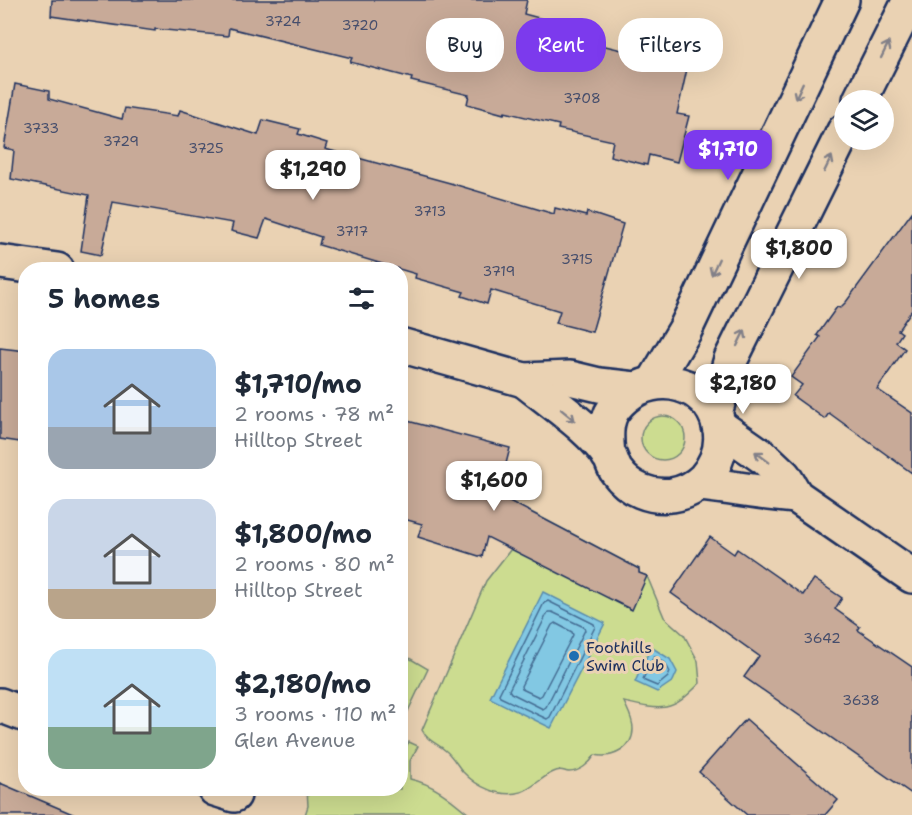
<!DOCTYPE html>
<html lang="en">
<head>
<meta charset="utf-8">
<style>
  :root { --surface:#fff; --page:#f6f6f7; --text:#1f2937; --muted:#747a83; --accent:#7c3aed }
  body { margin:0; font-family:"Shantell Sans",sans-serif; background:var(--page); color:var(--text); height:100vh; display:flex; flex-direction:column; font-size:22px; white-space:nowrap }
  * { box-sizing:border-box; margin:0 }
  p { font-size:20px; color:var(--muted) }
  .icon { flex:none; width:33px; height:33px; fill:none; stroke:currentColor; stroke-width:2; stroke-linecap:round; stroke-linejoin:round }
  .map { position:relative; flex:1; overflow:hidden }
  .panel { position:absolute; left:18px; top:262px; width:390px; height:534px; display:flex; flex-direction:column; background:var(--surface); border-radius:24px; box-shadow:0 6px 24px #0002 }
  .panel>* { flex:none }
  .banner { position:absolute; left:426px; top:18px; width:396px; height:54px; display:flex; gap:12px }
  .buttons { position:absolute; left:834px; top:90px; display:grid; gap:12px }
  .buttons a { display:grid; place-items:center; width:60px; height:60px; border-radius:50%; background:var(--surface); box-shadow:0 6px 24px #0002; font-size:30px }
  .price { position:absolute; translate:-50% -51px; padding:0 14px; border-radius:12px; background:#fff; color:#222; font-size:20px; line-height:39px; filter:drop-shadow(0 2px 3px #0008) }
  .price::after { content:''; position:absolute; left:50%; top:36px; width:18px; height:14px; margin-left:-9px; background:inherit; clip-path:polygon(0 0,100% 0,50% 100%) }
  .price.current { background:var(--accent); color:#fff }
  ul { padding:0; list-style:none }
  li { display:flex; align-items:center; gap:18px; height:150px; padding:0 30px }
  li span { display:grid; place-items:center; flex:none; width:168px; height:120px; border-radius:18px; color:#555 }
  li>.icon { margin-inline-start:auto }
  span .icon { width:72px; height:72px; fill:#fffc; stroke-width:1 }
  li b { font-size:26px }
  h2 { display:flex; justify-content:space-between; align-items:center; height:72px; padding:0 30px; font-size:26px }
  .chip { padding:0 21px; border-radius:24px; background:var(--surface); box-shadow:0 6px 24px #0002; font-size:21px; line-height:54px }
  .chip.current { background:var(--accent); color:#fff }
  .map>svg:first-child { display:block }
  .green { fill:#ccdc90; stroke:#748677; stroke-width:1.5 }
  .water { fill:#82c8e3; stroke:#598bae; stroke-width:1.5 }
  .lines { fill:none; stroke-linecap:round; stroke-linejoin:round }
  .shore { stroke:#446c93; stroke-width:1.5 }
  .building { fill:#c8aa98; stroke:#1b2f5e; stroke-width:1.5 }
  .minor-casing { stroke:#1b2f5e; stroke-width:38 }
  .minor { stroke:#ead2b3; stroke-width:33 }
  .oneway { stroke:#828088 }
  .poi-dot { fill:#1f6fb2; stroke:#ead2b3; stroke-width:2 }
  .labels { text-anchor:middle; stroke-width:6; stroke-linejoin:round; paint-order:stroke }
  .number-label { font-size:14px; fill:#464e6c }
  .poi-label { font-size:16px; fill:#1b2f5e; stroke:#ead2b3; text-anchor:start }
</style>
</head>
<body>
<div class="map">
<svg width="912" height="815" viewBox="0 0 912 815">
  <rect width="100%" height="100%" fill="#ead2b3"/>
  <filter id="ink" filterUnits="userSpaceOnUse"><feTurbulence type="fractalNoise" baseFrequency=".0167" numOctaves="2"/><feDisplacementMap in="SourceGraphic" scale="12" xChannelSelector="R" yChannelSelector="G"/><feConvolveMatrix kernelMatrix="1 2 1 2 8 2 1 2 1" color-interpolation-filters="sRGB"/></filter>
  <g filter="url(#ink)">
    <g class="green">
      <circle cx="663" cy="438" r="22"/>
      <path d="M 529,511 L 639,569 L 639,573 L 647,576 L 664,617 L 684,635 L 698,661 L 700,683 C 671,713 663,711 624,702 C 628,711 633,719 633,729 C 633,749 612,759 595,755 C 590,763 580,772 569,772 C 563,771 562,769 556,771 C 543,775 534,788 521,792 C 500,798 477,787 463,772 C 457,765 453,757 446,751 C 436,742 428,742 422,730 L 486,581 L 511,549 Z"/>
      <polygon points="404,655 428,669 401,726 400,661"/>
      <path d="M 409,742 L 418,746 L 410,761 L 410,779 C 434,784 452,800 470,815 L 305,815 L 308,806 L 307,789 L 400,789 L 401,753 Z"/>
    </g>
    <g class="water">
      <polygon points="543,592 605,623 551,728 490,698"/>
      <polygon points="651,647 670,659 677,672 673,681 657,692 635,682"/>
    </g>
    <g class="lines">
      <g class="shore">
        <polygon points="548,601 594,624 595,627 550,717 547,719 500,697 499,694 544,603"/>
        <polygon points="548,612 552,612 584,627 585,630 546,707 543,709 511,693 509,690"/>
        <polygon points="555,623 572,632 573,635 542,695 539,697 522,689 521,686 552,625"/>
        <polygon points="654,656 665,663 670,672 668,677 657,686 645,681 643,679"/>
      </g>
    </g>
    <g class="building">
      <polygon points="52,0 527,0 524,14 595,33 593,43 626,51 626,54 687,69 677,114 689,116 677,162 649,155 647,165 610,156 613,141 558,129 559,125 505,112 504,114 467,104 469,95 411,81 412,78 350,62 352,58 229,28 228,36 155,29 155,31 51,16"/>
      <polygon points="15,84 49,91 49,99 122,119 125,108 178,116 180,110 258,135 263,120 300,129 298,134 327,143 325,149 450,183 554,214 555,208 586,216 587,212 623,224 592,332 556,323 560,311 491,290 487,304 462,296 464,292 415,278 416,274 319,245 321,237 266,219 259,238 231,231 233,223 113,202 101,255 81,251 89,195 11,179 14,150 4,148"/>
      <polygon points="912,212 912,310 898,330 902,333 896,342 905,349 877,389 912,413 912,473 829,413 825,419 793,396 802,385 791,377 820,337 817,335 837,307 840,308 846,302"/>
      <polygon points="0,348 26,351 26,443 0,439"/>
      <polygon points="400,419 510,448 498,495 639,569 639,573 647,576 632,610 487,537 482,557 418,537 422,524 400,518"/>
      <polygon points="710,537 734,554 737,549 803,595 814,579 842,598 835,609 860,627 858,630 912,667 912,794 744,677 759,656 671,593"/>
      <polygon points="746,719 838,800 825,815 747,815 699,772"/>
      <polygon points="0,783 75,815 0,815"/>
    </g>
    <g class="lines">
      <g class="minor-casing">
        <g id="minor">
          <polyline points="860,100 910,0"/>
          <polyline points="0,262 57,270"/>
          <polyline points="400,345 524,380 570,378 599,385 635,389"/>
          <path d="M 524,380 C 544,396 565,411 584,428 C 593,436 602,446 609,455 C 612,460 613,467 617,472 C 629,489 651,498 672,495 C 684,493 695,488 704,479 C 717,464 724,445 719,425 C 708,382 657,370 625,397 C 619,402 611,411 609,419 C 605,431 607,443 608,455"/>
          <polyline points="654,382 685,330 842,0"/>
          <polyline points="715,413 731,359 844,131"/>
          <polyline points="719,426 766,459 784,476 796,496 912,576"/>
          <path d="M 699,484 C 732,487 763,494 796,496"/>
          <polyline points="0,705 26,715"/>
          <polyline points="215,789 234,795"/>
        </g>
      </g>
      <use href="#minor" class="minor"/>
    </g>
    <defs><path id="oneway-shaft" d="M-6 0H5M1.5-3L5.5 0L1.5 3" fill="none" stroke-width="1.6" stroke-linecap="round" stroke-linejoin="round" transform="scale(1.5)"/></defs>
    <g class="oneway">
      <use href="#oneway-shaft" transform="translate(885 50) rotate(-64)"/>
      <use href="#oneway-shaft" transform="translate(799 91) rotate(115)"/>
      <use href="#oneway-shaft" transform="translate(828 164) rotate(-64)"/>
      <use href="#oneway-shaft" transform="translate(715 267) rotate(115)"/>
      <use href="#oneway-shaft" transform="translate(741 338) rotate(-64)"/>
      <use href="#oneway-shaft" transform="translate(568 415) rotate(39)"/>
      <use href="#oneway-shaft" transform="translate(762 457) rotate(-143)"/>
    </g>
  </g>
  <circle class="poi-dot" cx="574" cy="656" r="6"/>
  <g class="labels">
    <g class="number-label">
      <text x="283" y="26">3724</text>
      <text x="360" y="30">3720</text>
      <text x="582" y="103">3708</text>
      <text x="41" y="133">3733</text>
      <text x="121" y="146">3729</text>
      <text x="206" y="153">3725</text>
      <text x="430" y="216">3713</text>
      <text x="352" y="236">3717</text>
      <text x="577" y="264">3715</text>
      <text x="499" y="276">3719</text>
      <text x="822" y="643">3642</text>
      <text x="861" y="705">3638</text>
    </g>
    <g class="poi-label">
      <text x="586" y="653">Foothills<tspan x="586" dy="18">Swim Club</tspan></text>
    </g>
  </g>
</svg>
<div class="buttons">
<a><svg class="icon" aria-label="layers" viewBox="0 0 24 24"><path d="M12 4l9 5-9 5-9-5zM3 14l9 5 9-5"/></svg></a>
</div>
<b class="price current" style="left:728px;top:181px">$1,710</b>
<b class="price" style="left:313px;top:201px">$1,290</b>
<b class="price" style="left:799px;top:280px">$1,800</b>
<b class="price" style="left:743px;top:415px">$2,180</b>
<b class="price" style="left:494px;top:512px">$1,600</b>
<div class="banner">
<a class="chip">Buy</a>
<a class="chip current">Rent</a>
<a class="chip">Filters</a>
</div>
<section class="panel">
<h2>5 homes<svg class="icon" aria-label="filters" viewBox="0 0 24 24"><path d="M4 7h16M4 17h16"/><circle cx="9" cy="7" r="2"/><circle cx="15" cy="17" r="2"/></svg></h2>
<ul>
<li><span style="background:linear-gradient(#a9c7e8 65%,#9aa5b1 0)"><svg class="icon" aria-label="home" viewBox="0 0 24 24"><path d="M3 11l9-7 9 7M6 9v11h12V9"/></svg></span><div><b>$1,710/mo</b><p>2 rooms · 78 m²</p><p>Hilltop Street</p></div></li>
<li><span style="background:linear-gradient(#c9d6e8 75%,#b9a48a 0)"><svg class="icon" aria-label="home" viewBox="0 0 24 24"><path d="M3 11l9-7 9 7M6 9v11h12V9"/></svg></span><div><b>$1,800/mo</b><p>2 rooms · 80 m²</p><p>Hilltop Street</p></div></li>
<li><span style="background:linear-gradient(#bfe0f5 65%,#7fa58c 0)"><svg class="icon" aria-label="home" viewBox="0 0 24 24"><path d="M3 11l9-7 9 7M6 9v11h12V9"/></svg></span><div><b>$2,180/mo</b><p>3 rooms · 110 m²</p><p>Glen Avenue</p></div></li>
</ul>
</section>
</div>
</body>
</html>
